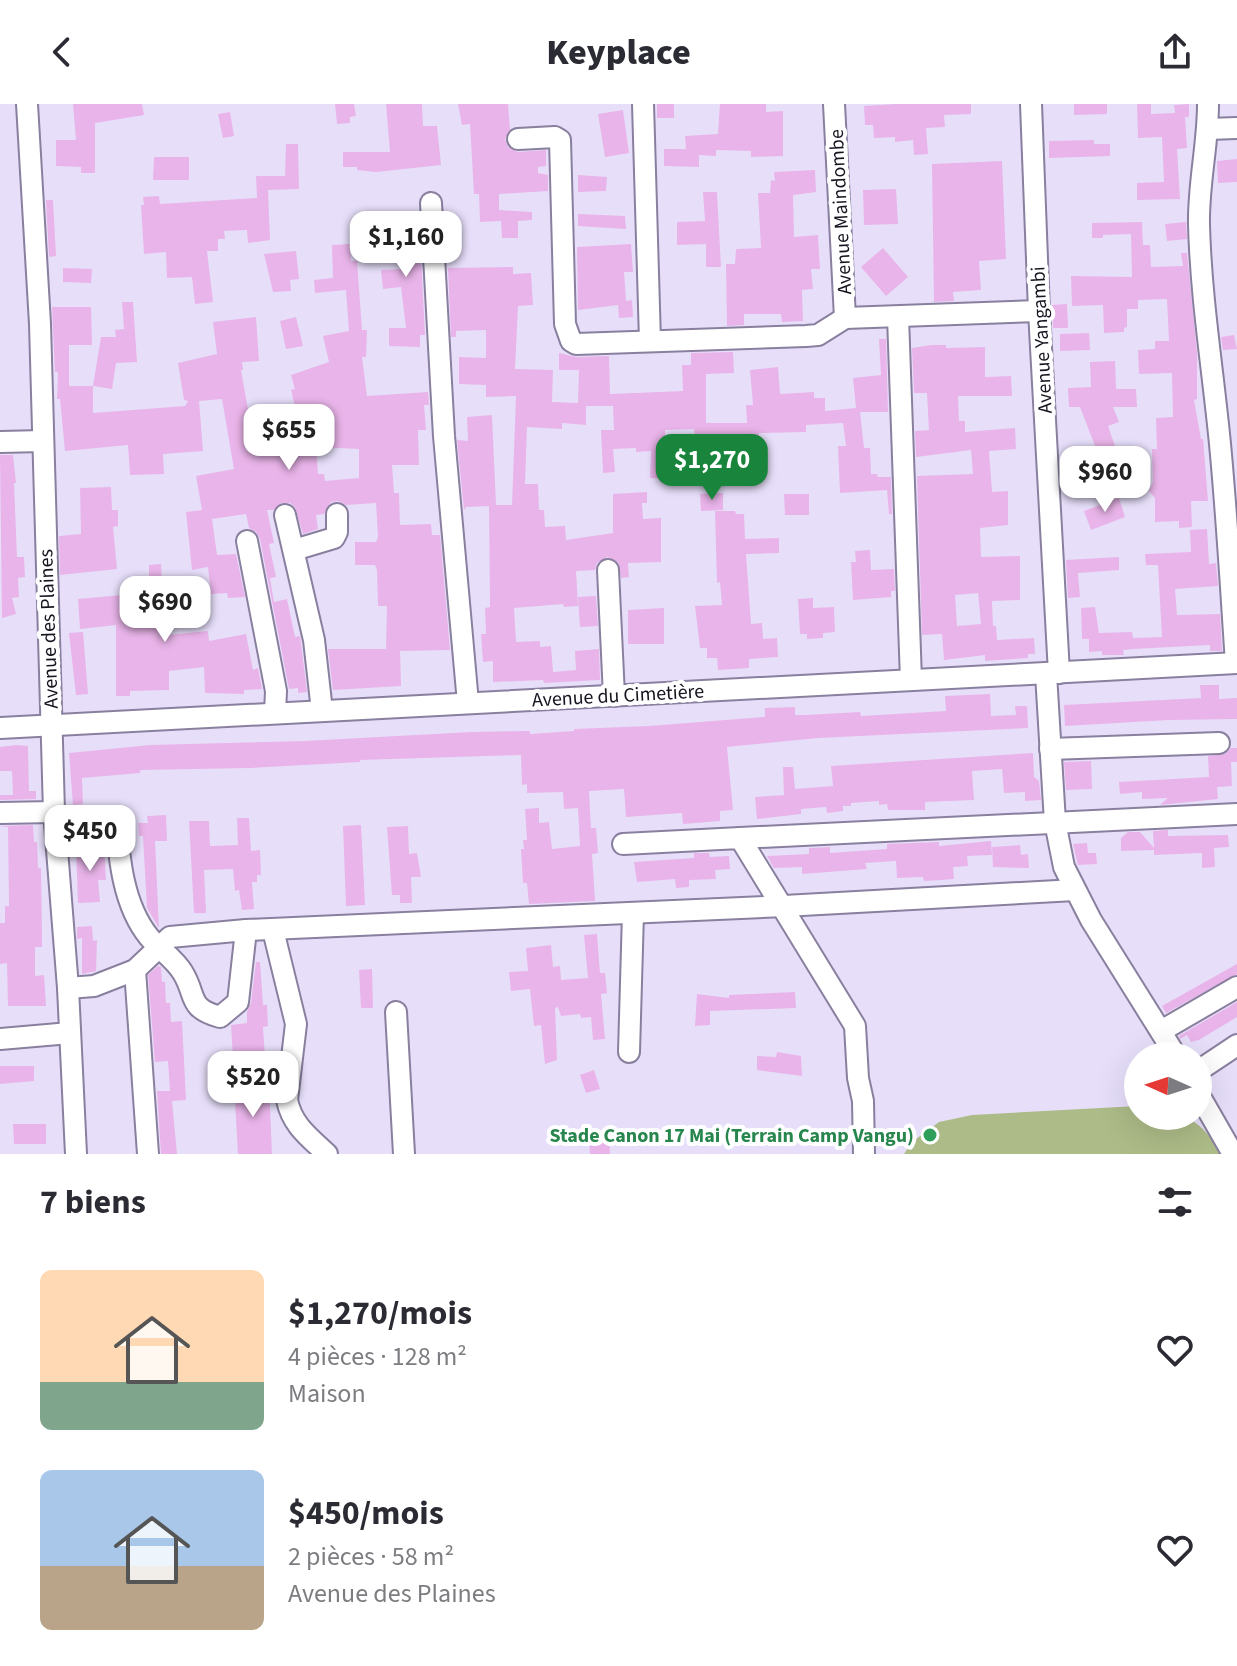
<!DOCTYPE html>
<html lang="fr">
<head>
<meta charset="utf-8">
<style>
  :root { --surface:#fff; --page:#f2f2f3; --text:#2b2b33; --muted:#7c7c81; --accent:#19843b }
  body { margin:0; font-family:"Source Sans 3",sans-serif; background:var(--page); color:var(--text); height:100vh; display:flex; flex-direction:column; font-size:30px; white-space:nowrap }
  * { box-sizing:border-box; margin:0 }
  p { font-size:26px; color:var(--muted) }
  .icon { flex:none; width:44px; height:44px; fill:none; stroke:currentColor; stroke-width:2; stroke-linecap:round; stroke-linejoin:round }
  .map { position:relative; height:1050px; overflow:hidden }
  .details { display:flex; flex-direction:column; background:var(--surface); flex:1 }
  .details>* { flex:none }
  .needle { width:52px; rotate:273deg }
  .buttons { position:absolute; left:1124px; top:938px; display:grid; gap:16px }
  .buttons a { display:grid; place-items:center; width:88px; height:88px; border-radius:50%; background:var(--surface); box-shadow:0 8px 32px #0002; font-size:40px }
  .price { position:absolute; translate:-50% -68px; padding:0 18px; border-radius:16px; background:#fff; color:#222; font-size:26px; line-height:52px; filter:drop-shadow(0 2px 4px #0008) }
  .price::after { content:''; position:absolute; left:50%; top:48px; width:24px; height:18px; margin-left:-12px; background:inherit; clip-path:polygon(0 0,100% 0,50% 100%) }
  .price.current { background:var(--accent); color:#fff }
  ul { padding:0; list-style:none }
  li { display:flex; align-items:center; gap:24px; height:200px; padding:0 40px }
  li span { display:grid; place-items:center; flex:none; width:224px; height:160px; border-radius:12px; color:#555 }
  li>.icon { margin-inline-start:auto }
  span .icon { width:96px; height:96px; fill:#fffc; stroke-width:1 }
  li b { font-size:34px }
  h2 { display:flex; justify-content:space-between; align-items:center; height:96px; padding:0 40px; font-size:34px }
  header { display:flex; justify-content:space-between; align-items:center; height:104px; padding:0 40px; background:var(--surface); font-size:36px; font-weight:800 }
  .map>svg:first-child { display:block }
  .green { fill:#adbb88 }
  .building { fill:#e9b4e9; fill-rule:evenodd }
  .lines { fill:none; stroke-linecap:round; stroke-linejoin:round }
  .minor-casing { stroke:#897f9e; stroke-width:24 }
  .minor { stroke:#fff; stroke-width:20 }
  .leisure-dot { fill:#2e9e5b; stroke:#fff; stroke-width:3 }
  .labels { text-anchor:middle; stroke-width:8; stroke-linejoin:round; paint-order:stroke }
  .street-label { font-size:20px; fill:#17131f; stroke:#fff }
  .leisure-label { font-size:20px; font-weight:bold; fill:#27864d; stroke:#fff; text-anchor:end }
</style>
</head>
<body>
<header><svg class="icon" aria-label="back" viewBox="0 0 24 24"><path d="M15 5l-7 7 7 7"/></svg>Keyplace<svg class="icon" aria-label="share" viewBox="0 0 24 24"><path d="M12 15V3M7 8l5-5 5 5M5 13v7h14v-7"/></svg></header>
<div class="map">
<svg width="1237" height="1050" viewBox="0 0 1237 1050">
  <rect width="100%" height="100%" fill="#e7dffa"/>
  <path class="green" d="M 1138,1002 L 1138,1012 C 1188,1012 1192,1007 1223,1050 L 904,1050 L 912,1038 L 939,1018 L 972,1011 Z"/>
  <g class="building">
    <polygon points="73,0 142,0 144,11 95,19 95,69 81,69 81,63 56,62 56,36 76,36"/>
    <polygon points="335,0 354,0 356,12 350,13 350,19 337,20"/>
    <polygon points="386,0 422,0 423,22 437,22 441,61 376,68 357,66 357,63 343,63 343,48 390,48"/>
    <polygon points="458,0 508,0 510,26 505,35 508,43 518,48 546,46 546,62 538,63 538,69 548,71 548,87 499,90 499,106 532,108 532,116 518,117 518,134 502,134 501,117 480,118 479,90 474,90 470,20 462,21"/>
    <rect x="657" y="0" width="17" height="14"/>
    <polygon points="720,0 766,0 766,8 783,7 783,52 751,53 751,47 716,46 716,52 699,51 699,63 664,62 664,45 686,45 685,32 718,30"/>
    <polygon points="896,0 971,0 971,10 944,11 945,23 926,24 928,50 914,51 913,36 895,38 895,33 874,34 873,21 865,21 864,2"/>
    <polygon points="1074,0 1107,0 1107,10 1074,11"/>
    <polygon points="1137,0 1151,0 1151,10 1175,9 1174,1 1189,0 1189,13 1185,13 1187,44 1177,45 1180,95 1137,96 1137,79 1164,78 1162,33 1138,34"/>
    <polygon points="623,6 629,49 605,53 598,10"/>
    <polygon points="230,8 234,32 223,34 218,10"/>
    <polygon points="1094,36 1094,40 1110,40 1110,52 1049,54 1049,37"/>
    <polygon points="286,40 298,40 299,85 268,86 270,136 248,139 247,126 224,127 225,135 218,135 218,147 207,147 213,198 195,200 192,173 167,174 166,148 144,150 141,101 144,101 143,93 159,92 160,100 257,94 256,72 285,72"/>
    <polygon points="154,53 189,53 189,76 153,76"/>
    <polygon points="1237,55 1237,78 1218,79 1217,57"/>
    <polygon points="1002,57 1006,155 979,157 981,186 953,188 954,197 934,198 932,60"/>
    <polygon points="815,66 816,88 793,91 794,133 818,131 820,165 811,165 813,185 802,186 803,217 782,218 781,210 744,210 744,221 727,222 726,160 735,160 736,145 761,144 758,89 770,89 771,76 775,77 774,68"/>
    <polygon points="578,71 607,73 606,87 578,88"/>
    <polygon points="896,85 898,120 864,121 863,86"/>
    <polygon points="703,88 717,88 721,163 706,163 706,140 677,141 677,118 705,117"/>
    <polygon points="46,96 53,96 56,152 49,153"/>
    <polygon points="578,110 625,112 626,125 578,122"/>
    <polygon points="419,112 425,231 420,231 420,243 389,242 389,224 406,224 401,183 383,185 381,166 404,165 404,138 388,138 387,134 380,134 379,115"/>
    <polygon points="1142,118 1143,141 1150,141 1151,163 1183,162 1181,149 1187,149 1197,249 1197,295 1194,296 1201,335 1203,335 1208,397 1191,397 1192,423 1179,424 1179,417 1155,418 1155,394 1149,387 1153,378 1152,345 1157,345 1156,314 1173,313 1172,269 1139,270 1138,246 1155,245 1155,237 1169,237 1167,195 1138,196 1138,205 1127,205 1127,223 1124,224 1124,228 1104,229 1103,201 1072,202 1071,172 1132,173 1131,130 1103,131 1103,134 1092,134 1092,119"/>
    <polygon points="1186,118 1187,135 1167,137 1165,120"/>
    <path d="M 350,140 L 351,157 L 357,157 L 362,226 L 367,226 L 366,253 L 362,253 L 367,292 L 428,288 L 429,301 L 424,301 L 426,326 L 418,326 L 419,361 L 392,361 L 394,389 L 399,389 L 400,421 L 431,420 L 432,431 L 440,431 L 450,546 L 400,547 L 401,582 L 333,586 L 328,545 L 386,545 L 387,502 L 378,502 L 377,466 L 375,461 L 355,461 L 355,438 L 376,438 L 378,433 L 376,399 L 346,401 L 338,397 L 331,398 L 324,410 L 316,411 L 318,425 L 303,430 L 295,403 L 290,399 L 281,399 L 274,406 L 267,406 L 274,439 L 269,440 L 276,473 L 270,474 L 274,498 L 287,495 L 295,533 L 300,532 L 307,588 L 298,589 L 298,584 L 289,585 L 260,435 L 256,428 L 249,424 L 246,410 L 212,415 L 217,451 L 236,450 L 245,493 L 228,494 L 227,489 L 211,490 L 208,463 L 192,466 L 186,408 L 202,406 L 196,372 L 234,365 L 222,295 L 199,297 L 203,347 L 163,350 L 164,370 L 130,371 L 128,341 L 65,347 L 60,295 L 57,295 L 58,268 L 55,268 L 52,203 L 91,203 L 92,241 L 69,241 L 69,282 L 93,282 L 93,309 L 185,302 L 188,297 L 184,296 L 178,259 L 217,250 L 213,218 L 256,213 L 259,257 L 242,258 L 243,266 L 241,266 L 249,311 L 296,307 L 291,286 L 295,285 L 291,271 L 329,258 L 323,232 L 349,227 L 346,186 L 315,189 L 314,176 L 333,174 L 332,141 ZM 316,343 L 359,345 L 359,374 L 325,377 L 324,370 L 318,370 Z"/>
    <polygon points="631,140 633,168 624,168 626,197 632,196 633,213 619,214 618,201 578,206 577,143"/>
    <polygon points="883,144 908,173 886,192 861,163"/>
    <polygon points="296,147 299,175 290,176 291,187 273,188 264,150"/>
    <polygon points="513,163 513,170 531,169 533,201 518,202 515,265 553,266 552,298 578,299 579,266 559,266 559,249 576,253 609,252 610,290 683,287 682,261 691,261 691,249 733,248 734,269 706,270 706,319 747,319 746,301 753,301 750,266 778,263 780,290 814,288 814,294 825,294 825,307 856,304 853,274 881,271 879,235 886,235 888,308 860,308 864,344 870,344 871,370 877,370 878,373 891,373 892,410 889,410 887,386 840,389 838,342 846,342 843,319 806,321 806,328 759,329 759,334 695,333 694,325 665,326 666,360 674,360 673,375 650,374 651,347 636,348 636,344 613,345 615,368 603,369 601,326 614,326 613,302 586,302 586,321 562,319 562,325 527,323 525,380 538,380 539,406 544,406 545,423 565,422 566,436 613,429 613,390 647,388 647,399 642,399 643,415 661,414 661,458 628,459 629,473 621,474 618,458 607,453 597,459 595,466 576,467 578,502 564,503 563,500 514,504 516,538 540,537 540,543 551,542 553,568 576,566 575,547 599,545 600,576 544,579 543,576 493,578 493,557 483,558 481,530 486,530 485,504 490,503 489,402 466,403 464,406 457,336 468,337 467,313 492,311 496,401 512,401 516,292 486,293 486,281 459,280 459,253 486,254 486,226 456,227 456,233 451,233 448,164"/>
    <polygon points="63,164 92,165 91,179 63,178"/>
    <polygon points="122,198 133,198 137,258 116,259 112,285 93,282 101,233 116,233 115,226 124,225"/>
    <polygon points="1067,200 1068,224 1053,224 1052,201"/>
    <polygon points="296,213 303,242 286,245 280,217"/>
    <polygon points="1089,229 1090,246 1060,247 1060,230"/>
    <polygon points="1234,231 1237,245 1223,246 1221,233"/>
    <path d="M 931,241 L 946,241 L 946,244 L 985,243 L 985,273 L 1011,272 L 1012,292 L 958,292 L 959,317 L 965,317 L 965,328 L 1015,324 L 1016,345 L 989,347 L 992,388 L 1008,387 L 1008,421 L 980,424 L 981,453 L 1020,452 L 1020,496 L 992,497 L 993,522 L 996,522 L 997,536 L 1034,534 L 1035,550 L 1028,550 L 1028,554 L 985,557 L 985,551 L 944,556 L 942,530 L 922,531 L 917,372 L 973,370 L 971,346 L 916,353 L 915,327 L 929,326 L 927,289 L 914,289 L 912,244 ZM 978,489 L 981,520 L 957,522 L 955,491 Z"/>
    <polygon points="1115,257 1116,285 1136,285 1137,303 1113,303 1119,318 1108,322 1116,345 1099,352 1080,303 1069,303 1068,284 1091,283 1090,258"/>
    <polygon points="0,351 13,351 16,379 14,379 17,453 24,453 25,473 18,474 19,493 12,494 16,510 2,514"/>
    <polygon points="111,383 112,406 118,406 118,422 113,423 117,465 60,471 59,432 81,430 80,384"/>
    <polygon points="723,389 723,406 701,407 700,390"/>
    <polygon points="784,390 809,390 809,411 785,411"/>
    <polygon points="1119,394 1125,413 1091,426 1084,407"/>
    <polygon points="715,407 735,407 736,410 744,410 745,435 779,434 779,449 746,450 751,520 762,519 763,535 777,534 778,553 749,555 749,564 718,566 717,554 707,554 707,544 700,544 695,502 722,501 720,478 717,479"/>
    <polygon points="1207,425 1209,460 1216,459 1218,482 1175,485 1177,511 1220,510 1222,547 1210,547 1210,541 1133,545 1123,546 1124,551 1102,551 1102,547 1089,548 1089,535 1082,535 1081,504 1095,503 1099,529 1132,528 1133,534 1162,533 1158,461 1146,461 1145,450 1191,448 1190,426"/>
    <polygon points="870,446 871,466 894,465 895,487 891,487 891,493 853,496 851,458 856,458 855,447"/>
    <polygon points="1119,453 1119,466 1078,469 1080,493 1068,494 1066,456"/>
    <polygon points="161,460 162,479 166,479 167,531 208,527 209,537 246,530 253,566 258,564 262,585 244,586 244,590 205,589 204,563 169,567 169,586 130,587 130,592 116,592 116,521 80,525 78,495 122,491 122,485 149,482 149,461"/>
    <polygon points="596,492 598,522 580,523 578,493"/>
    <polygon points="813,494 813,504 834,503 835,528 823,529 823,534 807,535 807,530 800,530 798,495"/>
    <polygon points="664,504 664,540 628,540 628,506"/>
    <polygon points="83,528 88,590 76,591 69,529"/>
    <polygon points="1200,581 1219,581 1219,595 1237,594 1237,615 1169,616 1065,622 1064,601 1201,594"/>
    <polygon points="990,590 991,612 1016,611 1015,602 1027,602 1028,624 818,634 727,643 733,706 720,707 720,717 683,720 682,709 626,713 624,685 589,687 591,724 596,724 598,749 592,750 595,797 529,800 527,779 523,779 521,745 524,745 523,736 527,736 525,705 539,704 539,719 549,718 552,745 580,742 578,704 564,705 563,688 527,689 527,680 522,681 521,651 360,656 360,658 250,664 140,666 140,669 82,674 83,700 73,701 69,649 150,641 305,637 471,628 530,627 530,630 574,627 574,625 649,622 765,613 765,604 795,603 795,611 805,611 860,608 861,612 946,607 945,592"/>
    <polygon points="16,641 28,642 29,687 36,687 36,695 0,696 0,691 13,691 12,667 0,667 0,643"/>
    <polygon points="1231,644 1237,644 1237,658 1231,658 1232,682 1217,683 1218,695 1160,701 1168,694 1142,695 1142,688 1120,690 1119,678 1209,673 1208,652 1225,650"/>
    <polygon points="1033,649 1034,673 1039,677 1041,696 1025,697 1025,688 1004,689 1002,665 972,667 974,696 925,698 925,706 888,706 887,700 879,701 879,697 851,699 851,702 843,702 843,707 827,709 826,703 801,705 801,710 757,715 755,693 784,691 783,663 793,663 795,685 833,682 831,662"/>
    <polygon points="1091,657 1092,685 1066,686 1064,658"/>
    <polygon points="166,711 167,737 155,737 159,824 147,804 143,732 139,732 138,719 148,719 147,712"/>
    <polygon points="237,714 249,714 251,747 260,746 261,771 257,771 257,778 252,778 254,805 242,806 239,786 235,787 233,765 204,766 206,809 194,809 189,717 209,717 210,742 238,741"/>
    <polygon points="33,721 34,738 37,738 38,764 41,764 42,830 42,843 35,843 35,872 44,871 46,902 8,902 7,859 0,860 0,819 5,819 5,802 9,802 8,723 0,722"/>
    <polygon points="361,721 365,801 346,802 343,722"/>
    <polygon points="408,722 409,750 417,749 421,773 411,773 412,799 400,799 400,791 392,791 387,723"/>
    <polygon points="1168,726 1168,732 1228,731 1229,743 1214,744 1215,763 1202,764 1202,749 1154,751 1154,746 1121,747 1121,734 1128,728 1140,728 1154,744 1153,727"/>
    <polygon points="991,737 992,751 967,752 968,762 953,763 954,775 941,776 924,777 923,773 897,774 896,757 865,759 867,765 802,770 802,763 774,764 767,752 809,750 809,744 830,743 830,749 887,745 887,740 939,738 939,742"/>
    <polygon points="1087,739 1088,749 1096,749 1097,760 1078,761 1073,740"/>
    <polygon points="1020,741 1021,751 1028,750 1029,764 993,763 992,743"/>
    <polygon points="104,743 106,776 98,776 100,798 78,799 76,744"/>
    <polygon points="694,749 709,749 710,753 729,752 730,765 715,766 716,775 689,776 689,783 676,784 675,775 637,778 634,758 694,754"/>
    <polygon points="92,822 93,837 97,836 96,867 82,870 82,834 77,835 77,823"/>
    <polygon points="597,830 600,869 605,869 607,889 601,890 605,935 593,936 591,913 581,914 580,910 561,912 558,903 555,904 557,956 545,960 541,921 534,922 530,885 511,887 509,868 528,867 526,844 551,841 553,863 560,862 561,876 588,874 584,831"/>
    <polygon points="256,858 260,858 263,901 267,901 268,922 263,923 265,953 233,955 231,921 247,919 247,908 251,899"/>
    <polygon points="1237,860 1237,870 1166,909 1162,902"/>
    <polygon points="158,862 161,863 162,878 165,878 166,899 170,899 171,918 182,917 186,996 172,997 177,1050 161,1050 157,987 170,987 168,957 155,958 148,871"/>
    <polygon points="372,865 373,904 361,904 359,866"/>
    <polygon points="795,888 796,904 710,907 710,921 695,922 697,890 729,894 729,891"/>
    <polygon points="1237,898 1237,913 1199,936 1191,938 1187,931 1180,935 1179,932"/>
    <polygon points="777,948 801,952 802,972 757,966 757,952 776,953"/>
    <polygon points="0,962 34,962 34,977 0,980"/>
    <polygon points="594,966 600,985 586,989 580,971"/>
    <polygon points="269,979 272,1050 238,1050 234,981"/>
    <polygon points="13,1020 46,1020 46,1040 14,1040"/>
    <polygon points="609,1034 610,1050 590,1050 589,1035"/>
  </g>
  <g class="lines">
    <g class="minor-casing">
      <g id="minor">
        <polyline points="27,0 40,220 54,708 68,884 76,1050"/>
        <polyline points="643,0 650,237"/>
        <polyline points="834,0 845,214"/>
        <polyline points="1031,0 1039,207 1059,569"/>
        <path d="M 1208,0 C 1208,41 1198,81 1199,121 C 1201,195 1213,267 1220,340 C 1227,413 1231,486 1236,559"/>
        <polyline points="1208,25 1237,24"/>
        <polyline points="518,35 555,33 560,36 565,220 571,237 576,240 806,232 818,231 845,214"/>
        <polyline points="431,99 444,332 468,599"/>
        <polyline points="898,213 911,576"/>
        <polyline points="845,214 1039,207"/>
        <polyline points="0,338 43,337"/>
        <polyline points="285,411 314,536 322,607"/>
        <polyline points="247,437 276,587 275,609"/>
        <polyline points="294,446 334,434 337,428 337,410"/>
        <polyline points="608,466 614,592"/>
        <polyline points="1046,570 1055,718 1064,763 1091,816 1176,952"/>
        <polyline points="0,624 1237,559"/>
        <polyline points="1050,645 1219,639"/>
        <polyline points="0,709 54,708"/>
        <path d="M 116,715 C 119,754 123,801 149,833 C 159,845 175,855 183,869 C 197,892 187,904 220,913 L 238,898 L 246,826"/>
        <polyline points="740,734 1237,710"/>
        <polyline points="623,740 740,734 855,922 858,974 863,997 864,1050"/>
        <path d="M 273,826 L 296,920 L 287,996 C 292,1021 309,1033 327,1050"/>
        <polyline points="135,866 148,1050"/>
        <polyline points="68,884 94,882 135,866 170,833 246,826 784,802 1075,786"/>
        <polyline points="396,908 404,1050"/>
        <polyline points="1161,927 1237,883"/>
        <polyline points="0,935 70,929"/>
        <polyline points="629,948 633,809"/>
        <polyline points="1198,967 1237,941"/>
        <polyline points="1198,989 1233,1050"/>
      </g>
    </g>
    <use href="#minor" class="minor"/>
  </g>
  <circle class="leisure-dot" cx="930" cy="1031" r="8"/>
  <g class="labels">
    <g class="street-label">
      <text transform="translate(840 108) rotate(-93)" y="7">Avenue Maindombe</text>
      <text transform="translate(1041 236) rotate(-93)" y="7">Avenue Yangambi</text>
      <text transform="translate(48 525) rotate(-92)" y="7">Avenue des Plaines</text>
      <text transform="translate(618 591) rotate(-3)" y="7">Avenue du Cimetière</text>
    </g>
    <g class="leisure-label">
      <text x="914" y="1038">Stade Canon 17 Mai (Terrain Camp Vangu)</text>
    </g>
  </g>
</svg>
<div class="buttons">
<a><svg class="needle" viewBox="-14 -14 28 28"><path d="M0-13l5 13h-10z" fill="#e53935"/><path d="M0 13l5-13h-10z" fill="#7c7c81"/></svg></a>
</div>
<b class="price" style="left:406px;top:175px">$1,160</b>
<b class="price" style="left:289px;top:368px">$655</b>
<b class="price current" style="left:712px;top:398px">$1,270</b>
<b class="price" style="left:1105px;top:410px">$960</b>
<b class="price" style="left:165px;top:540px">$690</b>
<b class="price" style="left:90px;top:769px">$450</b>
<b class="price" style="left:253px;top:1015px">$520</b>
</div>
<section class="details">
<h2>7 biens<svg class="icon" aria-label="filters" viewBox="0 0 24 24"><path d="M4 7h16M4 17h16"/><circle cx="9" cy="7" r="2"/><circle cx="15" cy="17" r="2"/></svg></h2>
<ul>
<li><span style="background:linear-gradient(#ffd9b3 70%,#7fa58c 0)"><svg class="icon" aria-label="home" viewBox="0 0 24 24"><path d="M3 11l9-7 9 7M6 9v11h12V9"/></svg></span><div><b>$1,270/mois</b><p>4 pièces · 128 m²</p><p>Maison</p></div><svg class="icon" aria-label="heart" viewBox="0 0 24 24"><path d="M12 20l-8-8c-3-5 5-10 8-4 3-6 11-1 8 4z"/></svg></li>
<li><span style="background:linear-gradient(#a9c7e8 60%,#b9a48a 0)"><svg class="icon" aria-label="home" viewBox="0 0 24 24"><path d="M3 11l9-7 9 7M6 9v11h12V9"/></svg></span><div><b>$450/mois</b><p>2 pièces · 58 m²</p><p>Avenue des Plaines</p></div><svg class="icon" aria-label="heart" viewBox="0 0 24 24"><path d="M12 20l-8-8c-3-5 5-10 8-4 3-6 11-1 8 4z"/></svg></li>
</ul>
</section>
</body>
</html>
